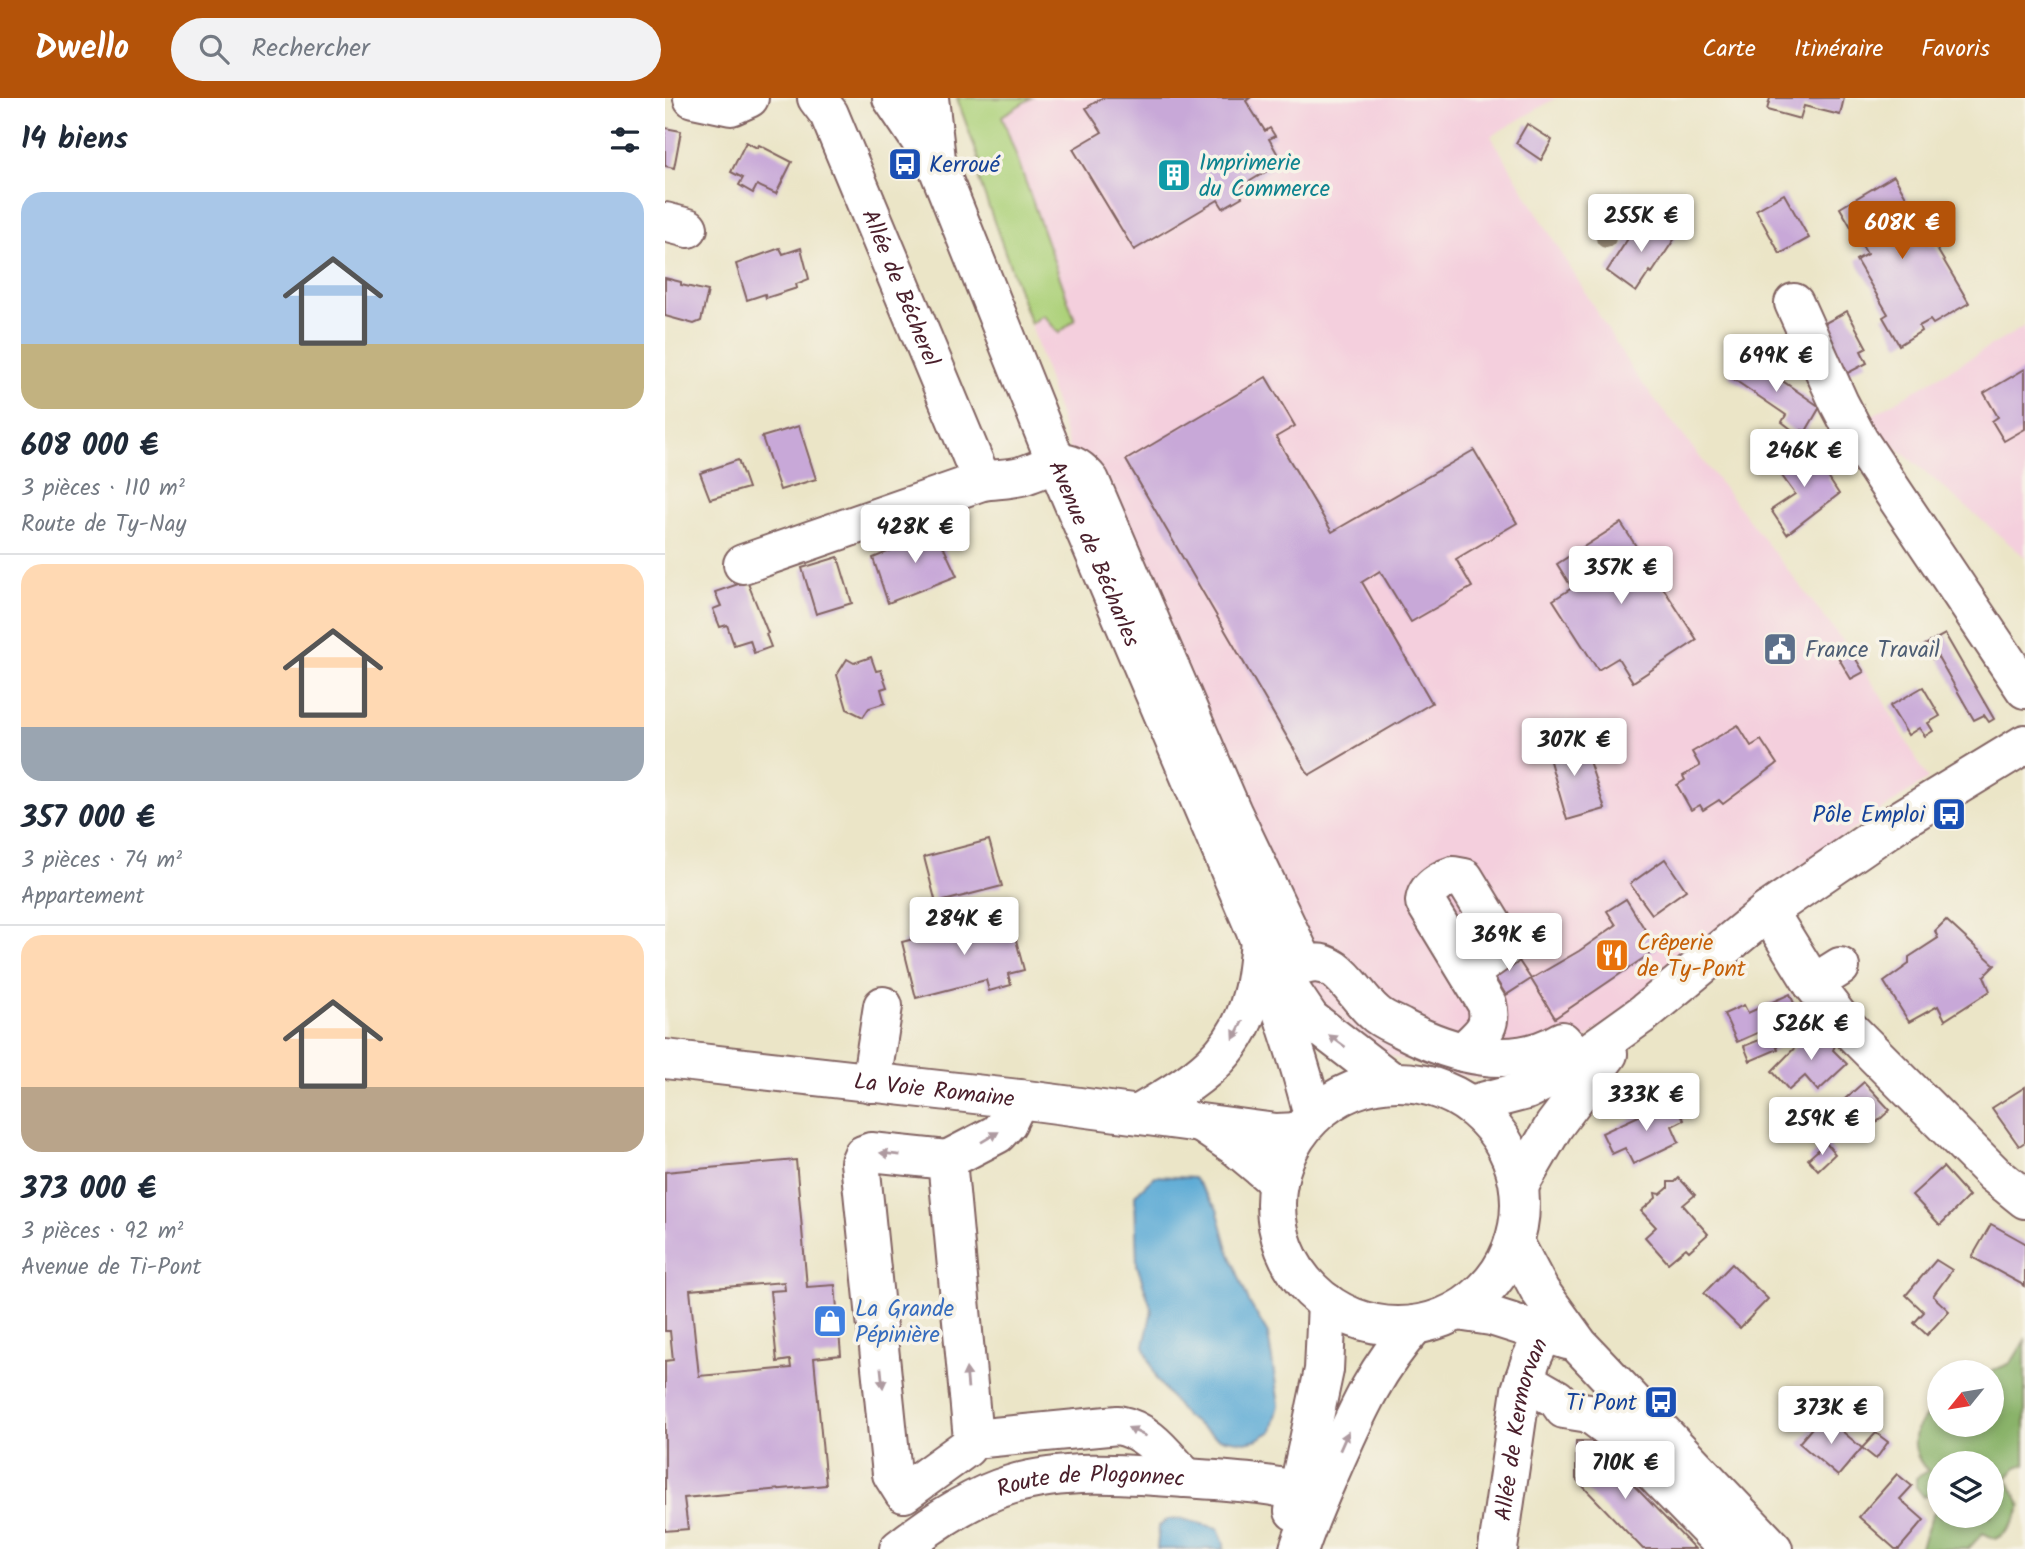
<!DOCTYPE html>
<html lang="fr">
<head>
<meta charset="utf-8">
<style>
  :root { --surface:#fff; --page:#f2f2f3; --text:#1f2937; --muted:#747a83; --line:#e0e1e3; --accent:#b45309 }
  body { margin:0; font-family:Kalam,sans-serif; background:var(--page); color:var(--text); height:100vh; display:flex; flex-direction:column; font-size:26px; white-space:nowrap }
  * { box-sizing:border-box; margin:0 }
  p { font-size:23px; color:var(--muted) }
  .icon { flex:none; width:38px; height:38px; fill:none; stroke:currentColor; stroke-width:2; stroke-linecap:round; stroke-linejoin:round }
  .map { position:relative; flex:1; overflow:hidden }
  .side { display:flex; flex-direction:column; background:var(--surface); width:665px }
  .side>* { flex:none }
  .needle { width:46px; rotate:240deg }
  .tools { position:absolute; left:1262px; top:1262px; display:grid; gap:14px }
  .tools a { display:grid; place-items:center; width:77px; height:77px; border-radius:50%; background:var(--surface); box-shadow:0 4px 10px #0003; font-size:35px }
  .price { position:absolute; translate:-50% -60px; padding:0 16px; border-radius:7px; background:#fff; color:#222; font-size:23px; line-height:46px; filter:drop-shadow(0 2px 4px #0008) }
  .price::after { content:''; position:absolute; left:50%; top:42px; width:21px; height:16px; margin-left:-10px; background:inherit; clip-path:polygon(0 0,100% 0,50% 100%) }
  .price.on { background:var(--accent); color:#fff }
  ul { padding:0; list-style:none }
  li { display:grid; align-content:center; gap:14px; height:371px; padding:0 21px }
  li+li { border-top:2px solid var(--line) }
  li span { display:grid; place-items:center; height:217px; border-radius:21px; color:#555 }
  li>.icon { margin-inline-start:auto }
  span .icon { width:126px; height:126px; fill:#fffc; stroke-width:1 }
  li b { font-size:30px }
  h2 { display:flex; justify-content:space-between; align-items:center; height:84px; padding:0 21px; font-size:30px }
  header { display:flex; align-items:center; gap:42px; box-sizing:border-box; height:98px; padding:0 35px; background:var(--accent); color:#fff }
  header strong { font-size:33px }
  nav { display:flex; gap:38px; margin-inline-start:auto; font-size:24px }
  .search { width:490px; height:63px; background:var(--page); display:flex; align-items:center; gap:18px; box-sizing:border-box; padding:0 24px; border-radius:38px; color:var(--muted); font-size:26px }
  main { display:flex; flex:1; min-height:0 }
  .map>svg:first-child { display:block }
  .built { fill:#f4cfdd }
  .green { fill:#add17a; stroke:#7c7852; stroke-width:2 }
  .forest { fill:#8ab36a; stroke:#6a694a; stroke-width:2 }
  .water { fill:#5baad5; stroke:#526480; stroke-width:2 }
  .building { fill:#c8a8d8; fill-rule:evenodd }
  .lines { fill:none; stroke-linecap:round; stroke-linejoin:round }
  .minor-casing { stroke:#826462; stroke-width:42 }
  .major-casing { stroke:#826462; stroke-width:42 }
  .minor { stroke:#fff; stroke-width:38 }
  .major { stroke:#fff; stroke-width:38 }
  .tree { fill:#a0917c }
  .oneway { fill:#ae9aa0 }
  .labels { text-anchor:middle; stroke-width:7; stroke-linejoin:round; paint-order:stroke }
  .culture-label { font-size:23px; fill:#0d838f; stroke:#f7f3e8; text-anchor:start }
  .transit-label { font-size:23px; fill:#164399; stroke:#f7f3e8; text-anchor:end }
  .street-label { font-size:23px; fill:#4a1f2b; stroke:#f7f3e8 }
  .service-label { font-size:23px; fill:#4e5e75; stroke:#f7f3e8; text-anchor:start }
  .food-label { font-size:23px; fill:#c56008; stroke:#f7f3e8; text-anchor:start }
  .shop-label { font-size:23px; fill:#366cbe; stroke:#f7f3e8; text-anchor:start }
</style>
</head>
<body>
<header>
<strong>Dwello</strong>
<div class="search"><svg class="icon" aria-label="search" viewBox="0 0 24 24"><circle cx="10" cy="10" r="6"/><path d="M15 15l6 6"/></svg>Rechercher</div>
<nav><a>Carte</a><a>Itinéraire</a><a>Favoris</a></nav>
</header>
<main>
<section class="side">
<h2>14 biens<svg class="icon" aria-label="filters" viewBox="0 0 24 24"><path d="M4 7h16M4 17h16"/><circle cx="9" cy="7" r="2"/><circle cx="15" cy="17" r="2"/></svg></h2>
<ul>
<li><span style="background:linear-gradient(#a9c7e8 70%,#c2b280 0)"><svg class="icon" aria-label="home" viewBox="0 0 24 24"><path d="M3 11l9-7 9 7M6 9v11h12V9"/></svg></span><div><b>608 000 €</b><p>3 pièces · 110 m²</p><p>Route de Ty-Nay</p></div></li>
<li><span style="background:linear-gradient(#ffd9b3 75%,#9aa5b1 0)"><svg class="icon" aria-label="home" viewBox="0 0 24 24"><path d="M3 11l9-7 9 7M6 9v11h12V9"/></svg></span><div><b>357 000 €</b><p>3 pièces · 74 m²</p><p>Appartement</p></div></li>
<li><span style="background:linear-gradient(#ffd9b3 70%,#b9a48a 0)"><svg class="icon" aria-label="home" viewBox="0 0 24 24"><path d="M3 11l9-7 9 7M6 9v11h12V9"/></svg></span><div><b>373 000 €</b><p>3 pièces · 92 m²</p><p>Avenue de Ti-Pont</p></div></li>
</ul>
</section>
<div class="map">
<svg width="1360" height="1451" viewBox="0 0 1360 1451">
  <rect width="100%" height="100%" fill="#f7f3e8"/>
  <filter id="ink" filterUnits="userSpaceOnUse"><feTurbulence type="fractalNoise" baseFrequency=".0143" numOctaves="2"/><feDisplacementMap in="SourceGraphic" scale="14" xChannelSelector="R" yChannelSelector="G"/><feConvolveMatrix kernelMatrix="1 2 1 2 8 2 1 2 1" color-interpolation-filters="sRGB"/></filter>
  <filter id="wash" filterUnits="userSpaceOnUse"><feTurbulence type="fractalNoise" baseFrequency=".00686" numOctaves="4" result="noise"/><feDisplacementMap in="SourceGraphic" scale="28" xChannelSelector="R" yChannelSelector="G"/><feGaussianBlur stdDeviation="1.57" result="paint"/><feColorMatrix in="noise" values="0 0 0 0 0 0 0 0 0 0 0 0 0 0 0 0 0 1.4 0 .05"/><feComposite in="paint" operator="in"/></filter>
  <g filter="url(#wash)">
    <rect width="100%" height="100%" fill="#ebe5c7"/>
    <g class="built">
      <polygon points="292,0 891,0 826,38 967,272 1185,552 1213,593 1263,681 1183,735 897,960 840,983 791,977 728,959 708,951 651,904 410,369 366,226 314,82 316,67"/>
      <polygon points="1360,228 1360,459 1199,322"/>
    </g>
    <polygon class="green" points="292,0 366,0 337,18 410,222 394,235 378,217 366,226 314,82 316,67"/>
    <path class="forest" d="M 1360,1242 L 1360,1366 L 1352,1369 L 1342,1380 L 1356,1408 C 1350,1424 1345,1434 1330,1441 L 1318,1435 L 1303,1451 L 1255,1451 L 1267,1418 L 1274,1408 L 1274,1418 L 1326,1418 L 1326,1365 L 1274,1365 L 1274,1393 L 1259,1399 L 1251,1389 L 1251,1380 L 1263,1373 C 1250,1361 1244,1339 1257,1323 C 1261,1318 1269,1313 1274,1308 L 1274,1326 L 1326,1326 L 1327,1273 L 1346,1265 Z"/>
    <g class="water">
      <polygon points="490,1078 529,1080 552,1111 563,1151 584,1204 603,1236 614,1307 607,1333 593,1341 580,1344 553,1340 520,1318 492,1282 479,1248 487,1212 472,1167 470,1097"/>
      <polygon points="503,1421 517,1421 553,1430 559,1445 559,1451 492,1451 494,1428"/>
    </g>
    <g id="blocks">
      <g class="building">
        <polygon points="437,0 585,0 581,3 600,33 605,30 610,38 604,41 617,64 572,91 577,99 558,110 553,102 469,152 408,51 437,34 421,10"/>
        <polygon points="1105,0 1179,0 1175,17 1139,8 1135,21 1102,12"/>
        <polygon points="862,26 887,42 876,62 851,45"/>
        <polygon points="0,30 16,33 9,70 0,68"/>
        <polygon points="81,44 92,50 94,47 127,64 111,96 92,87 88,95 74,87 78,80 66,74"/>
        <polygon points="1229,78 1255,123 1251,125 1265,148 1269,146 1304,205 1268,226 1265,222 1254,228 1256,233 1234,247 1218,219 1223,216 1191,162 1202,156 1175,110"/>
        <polygon points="1119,96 1144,140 1115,156 1091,112"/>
        <polygon points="977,119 1010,140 987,175 985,173 971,194 942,173"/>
        <polygon points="115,150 118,156 136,150 144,181 131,186 132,190 101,200 100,196 82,202 71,166"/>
        <polygon points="0,180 16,184 16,187 43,193 36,223 29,226 0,218"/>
        <polygon points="1182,213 1202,250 1196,253 1202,265 1179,277 1153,229"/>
        <polygon points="1080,257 1155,309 1141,333 1137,332 1134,337 1117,324 1121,317 1064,278"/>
        <polygon points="1360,271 1360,331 1339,343 1327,323 1333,319 1319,295"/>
        <polygon points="601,279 630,328 611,339 667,434 809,352 852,425 791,461 807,489 746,524 715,473 697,484 767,605 644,677 461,362"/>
        <polygon points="134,328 151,381 115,392 97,339"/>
        <polygon points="1146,347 1167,376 1163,379 1174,396 1122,436 1106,412 1130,396 1112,371"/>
        <polygon points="73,362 83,390 45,401 35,375"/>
        <polygon points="274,425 282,443 277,446 292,478 223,505 208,460 232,450 231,448 251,439 249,436"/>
        <polygon points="956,425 1032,542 968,584 953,560 933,572 888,502 907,490 892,466"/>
        <polygon points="173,459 187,505 151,516 137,470"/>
        <polygon points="82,483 103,535 101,536 106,549 89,555 85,542 69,547 62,527 55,529 48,511 56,508 50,494"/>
        <polygon points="1280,536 1329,621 1324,624 1319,617 1309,622 1273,559 1268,561 1260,547"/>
        <polygon points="1185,552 1199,574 1186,581 1173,559"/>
        <polygon points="206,559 211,573 216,572 222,589 216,591 220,605 204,610 198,619 182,611 172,577 182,561 189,565"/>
        <polygon points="1258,589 1275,618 1263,625 1268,633 1260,638 1254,630 1243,637 1225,608"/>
        <polygon points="1073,627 1086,648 1096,642 1112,666 1058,706 1054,702 1038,712 1035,707 1026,712 1012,687 1020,682 1018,678 1035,668 1027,654"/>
        <polygon points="911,636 918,654 921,654 940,711 902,722 880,646"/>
        <polygon points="324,742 337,788 271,805 259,759"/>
        <polygon points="1000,761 1021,792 987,816 965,786"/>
        <polygon points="961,801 992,851 890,920 866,881 914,853 951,827 942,813"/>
        <polygon points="344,816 359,872 343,876 346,887 324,893 321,882 251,900 237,844"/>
        <polygon points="1281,822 1330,867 1319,878 1325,893 1280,922 1273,908 1244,924 1219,884 1244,866 1244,859 1273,840 1270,833"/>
        <polygon points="848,854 866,881 841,897 823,869"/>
        <polygon points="1125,896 1134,917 1121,922 1123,929 1108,936 1106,929 1072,944 1059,916 1079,907 1083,915"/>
        <polygon points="1149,930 1160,943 1165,940 1172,943 1168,952 1182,966 1153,993 1140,978 1124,992 1107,973"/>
        <polygon points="1107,937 1113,951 1085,963 1079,948"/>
        <polygon points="1199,984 1225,1012 1198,1037 1171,1009"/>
        <polygon points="1360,989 1360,1044 1354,1048 1327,1010"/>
        <polygon points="1010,1001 1019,1022 1007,1028 1014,1044 968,1066 960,1050 947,1056 937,1035"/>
        <polygon points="1161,1045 1170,1056 1153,1072 1143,1061"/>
        <path d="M 131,1062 L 142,1189 L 170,1187 L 176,1257 L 149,1260 L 161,1387 L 19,1400 L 23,1431 L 0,1433 L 0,1263 L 8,1262 L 5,1233 L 0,1233 L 0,1074 ZM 119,1184 L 120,1192 L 105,1193 L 112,1264 L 125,1262 L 126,1270 L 34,1278 L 25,1192 Z"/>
        <polygon points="1278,1069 1304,1098 1275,1127 1247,1097"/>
        <polygon points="1014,1080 1030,1097 1018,1107 1043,1136 1024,1153 1021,1150 1003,1165 980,1139 991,1129 976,1113 991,1100 990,1095 996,1096 1003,1090 1003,1084 1010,1084"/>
        <polygon points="1326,1126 1360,1145 1360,1188 1307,1159"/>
        <polygon points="1271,1162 1287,1172 1268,1198 1284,1213 1262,1237 1249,1225 1259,1214 1241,1197"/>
        <polygon points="1067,1166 1103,1201 1075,1230 1039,1195"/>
        <polygon points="1158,1317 1197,1350 1173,1378 1134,1345"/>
        <polygon points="1211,1335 1223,1344 1211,1361 1197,1350"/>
        <polygon points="911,1343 926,1343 1030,1451 978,1451 911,1381"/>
        <polygon points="1232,1376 1247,1388 1235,1401 1259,1422 1234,1451 1230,1451 1194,1419"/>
      </g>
    </g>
  </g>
  <g filter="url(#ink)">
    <use href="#blocks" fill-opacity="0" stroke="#826462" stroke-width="2"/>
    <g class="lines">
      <g class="minor-casing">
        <g id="minor">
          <polyline points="28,0 66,8 84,0"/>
          <path id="s1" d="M 152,0 L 164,16 L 317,383"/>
          <polyline points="0,124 23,130"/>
          <polyline points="1129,205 1174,305 1194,343 1360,591"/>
          <path d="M 78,466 L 317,383 C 330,381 344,381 356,378 C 385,370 401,352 425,383 L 567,714 L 640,867 C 673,856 689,898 710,915 C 717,922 729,926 738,931 C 786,956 848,973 897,943 L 914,962"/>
          <polyline points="1103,813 1148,886 1178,925 1329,1076 1360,1101"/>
          <polyline points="1148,886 1175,869"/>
          <path d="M 798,954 C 815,937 828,931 822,906 L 760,804 C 761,790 776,782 788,778 L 799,780 L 838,844 L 839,850 L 804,875"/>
          <path id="s2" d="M 0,961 L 354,1001 L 611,1035 L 634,1034"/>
          <polyline points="206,985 218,908"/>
          <path d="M 474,1016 C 526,985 571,961 587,897 C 592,880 593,861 595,843"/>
          <polyline points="539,1027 570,1048 613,1084"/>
          <polyline points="282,1062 332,1036 342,1025 354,1001"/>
          <polyline points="849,1144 875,1193 914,1247 1108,1451"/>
          <polyline points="793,1213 826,1218 902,1242"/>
          <polyline points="859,1282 892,1301 899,1311 924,1315 948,1333 1063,1451"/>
          <path d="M 308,1341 L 301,1350 L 239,1395 L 227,1376 L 195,1064 L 198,1057 L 206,1054 L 282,1062 L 308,1341 L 453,1327 C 485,1333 500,1358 521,1380"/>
          <path id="s3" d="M 234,1451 C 267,1425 305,1399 345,1387 C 401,1370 464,1376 521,1380 C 566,1383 611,1385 654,1399"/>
          <path id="s4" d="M 833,1451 L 856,1292 L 866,1262 L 889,1213"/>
        </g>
      </g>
      <g class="major-casing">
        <g id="major">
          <path id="s5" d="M 227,0 L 272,67 L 391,364 L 595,843 C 611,902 635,959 648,1018"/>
          <polyline points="264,0 271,61"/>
          <polyline points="618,881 645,921 727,984"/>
          <circle cx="733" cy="1106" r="122"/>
          <polyline points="805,1007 862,992 894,976 979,915 1103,813 1237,721 1360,646"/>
          <polyline points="854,1088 889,1028 943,956"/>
          <polyline points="629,1413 659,1272 662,1205"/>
          <path d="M 634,1451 C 644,1420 658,1391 671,1361 C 694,1309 712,1270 750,1227"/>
        </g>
      </g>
      <use href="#minor" class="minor"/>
      <use href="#major" class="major"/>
    </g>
    <circle class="tree" cx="941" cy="140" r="10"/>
    <defs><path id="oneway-solid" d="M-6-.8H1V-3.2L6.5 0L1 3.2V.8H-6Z" transform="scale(1.75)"/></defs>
    <g class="oneway">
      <use href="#oneway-solid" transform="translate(573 932) rotate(117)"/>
      <use href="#oneway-solid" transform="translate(672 943) rotate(-144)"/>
      <use href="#oneway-solid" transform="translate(325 1039) rotate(-31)"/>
      <use href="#oneway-solid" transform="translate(225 1056) rotate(-174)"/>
      <use href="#oneway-solid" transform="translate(217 1280) rotate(84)"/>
      <use href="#oneway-solid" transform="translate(302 1280) rotate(-95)"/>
      <use href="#oneway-solid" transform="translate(472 1334) rotate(-154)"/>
      <use href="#oneway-solid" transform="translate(679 1343) rotate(-66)"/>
    </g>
  </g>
  <defs>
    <g id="bus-square" transform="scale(1.75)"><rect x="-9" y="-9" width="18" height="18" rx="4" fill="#1a4fb4" stroke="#f7f3e8"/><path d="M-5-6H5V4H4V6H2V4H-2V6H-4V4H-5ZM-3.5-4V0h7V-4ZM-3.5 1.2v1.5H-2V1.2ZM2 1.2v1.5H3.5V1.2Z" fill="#fff"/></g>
    <g id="building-square" transform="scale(1.75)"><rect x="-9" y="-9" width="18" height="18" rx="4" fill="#0f9aa8" stroke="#f7f3e8"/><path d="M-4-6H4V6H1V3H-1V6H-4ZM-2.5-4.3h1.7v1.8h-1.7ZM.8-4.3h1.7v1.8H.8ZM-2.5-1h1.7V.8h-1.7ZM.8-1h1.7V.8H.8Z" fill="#fff"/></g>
    <g id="civic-square" transform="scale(1.75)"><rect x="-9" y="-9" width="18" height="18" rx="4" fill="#5c6f8a" stroke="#f7f3e8"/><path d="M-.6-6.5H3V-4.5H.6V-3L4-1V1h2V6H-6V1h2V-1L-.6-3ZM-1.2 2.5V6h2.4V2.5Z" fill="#fff"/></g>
    <g id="restaurant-square" transform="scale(1.75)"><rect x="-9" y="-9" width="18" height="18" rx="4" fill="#e8710a" stroke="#f7f3e8"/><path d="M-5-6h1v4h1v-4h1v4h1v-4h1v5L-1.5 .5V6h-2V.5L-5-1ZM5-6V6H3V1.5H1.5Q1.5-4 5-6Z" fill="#fff"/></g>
    <g id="shop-square" transform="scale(1.75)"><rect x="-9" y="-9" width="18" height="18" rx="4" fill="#3f7fe0" stroke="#f7f3e8"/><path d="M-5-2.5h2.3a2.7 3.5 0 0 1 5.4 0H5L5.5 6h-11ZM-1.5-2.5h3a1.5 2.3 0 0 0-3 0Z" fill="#fff"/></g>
  </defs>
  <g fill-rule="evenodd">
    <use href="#bus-square" x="240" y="66"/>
    <use href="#building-square" x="509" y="77"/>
    <use href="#civic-square" x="1115" y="551"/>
    <use href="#bus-square" x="1284" y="716"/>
    <use href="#restaurant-square" x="947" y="857"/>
    <use href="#shop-square" x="165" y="1223"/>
    <use href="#bus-square" x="996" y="1304"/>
  </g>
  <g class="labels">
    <g class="culture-label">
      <text x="534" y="72">Imprimerie<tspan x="534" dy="26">du Commerce</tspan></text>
    </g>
    <g class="transit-label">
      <text x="264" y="74" text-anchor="start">Kerroué</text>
      <text x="1260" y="724">Pôle Emploi</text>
      <text x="972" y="1312">Ti Pont</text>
    </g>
    <g class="street-label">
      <text dy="8" stroke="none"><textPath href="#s1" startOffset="208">Allée de Bécherel</textPath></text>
      <text dy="8" stroke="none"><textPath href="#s5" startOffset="500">Avenue de Bécharles</textPath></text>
      <text dy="8" stroke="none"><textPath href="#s2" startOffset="271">La Voie Romaine</textPath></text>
      <text dy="8" stroke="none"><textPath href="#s4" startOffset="122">Allée de Kermorvan</textPath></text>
      <text dy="8" stroke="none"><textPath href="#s3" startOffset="210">Route de Plogonnec</textPath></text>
    </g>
    <g class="service-label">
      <text x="1140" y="559">France Travail</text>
    </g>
    <g class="food-label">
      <text x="972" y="852">Crêperie<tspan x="972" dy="26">de Ty-Pont</tspan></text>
    </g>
    <g class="shop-label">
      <text x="190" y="1218">La Grande<tspan x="190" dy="26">Pépinière</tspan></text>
    </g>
  </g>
</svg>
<div class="tools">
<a><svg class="needle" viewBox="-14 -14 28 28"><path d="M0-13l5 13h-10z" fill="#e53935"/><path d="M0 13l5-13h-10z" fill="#747a83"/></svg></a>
<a><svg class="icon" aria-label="layers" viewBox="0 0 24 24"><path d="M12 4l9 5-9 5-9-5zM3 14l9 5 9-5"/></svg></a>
</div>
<b class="price" style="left:976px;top:156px">255K €</b>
<b class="price on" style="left:1237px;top:163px">608K €</b>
<b class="price" style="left:1111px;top:296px">699K €</b>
<b class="price" style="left:1139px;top:391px">246K €</b>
<b class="price" style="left:250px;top:467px">428K €</b>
<b class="price" style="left:956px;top:508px">357K €</b>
<b class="price" style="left:909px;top:680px">307K €</b>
<b class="price" style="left:299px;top:859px">284K €</b>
<b class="price" style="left:844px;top:875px">369K €</b>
<b class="price" style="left:1146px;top:964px">526K €</b>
<b class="price" style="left:981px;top:1035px">333K €</b>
<b class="price" style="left:1157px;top:1059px">259K €</b>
<b class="price" style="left:1166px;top:1348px">373K €</b>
<b class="price" style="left:960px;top:1403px">710K €</b>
</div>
</main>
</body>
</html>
